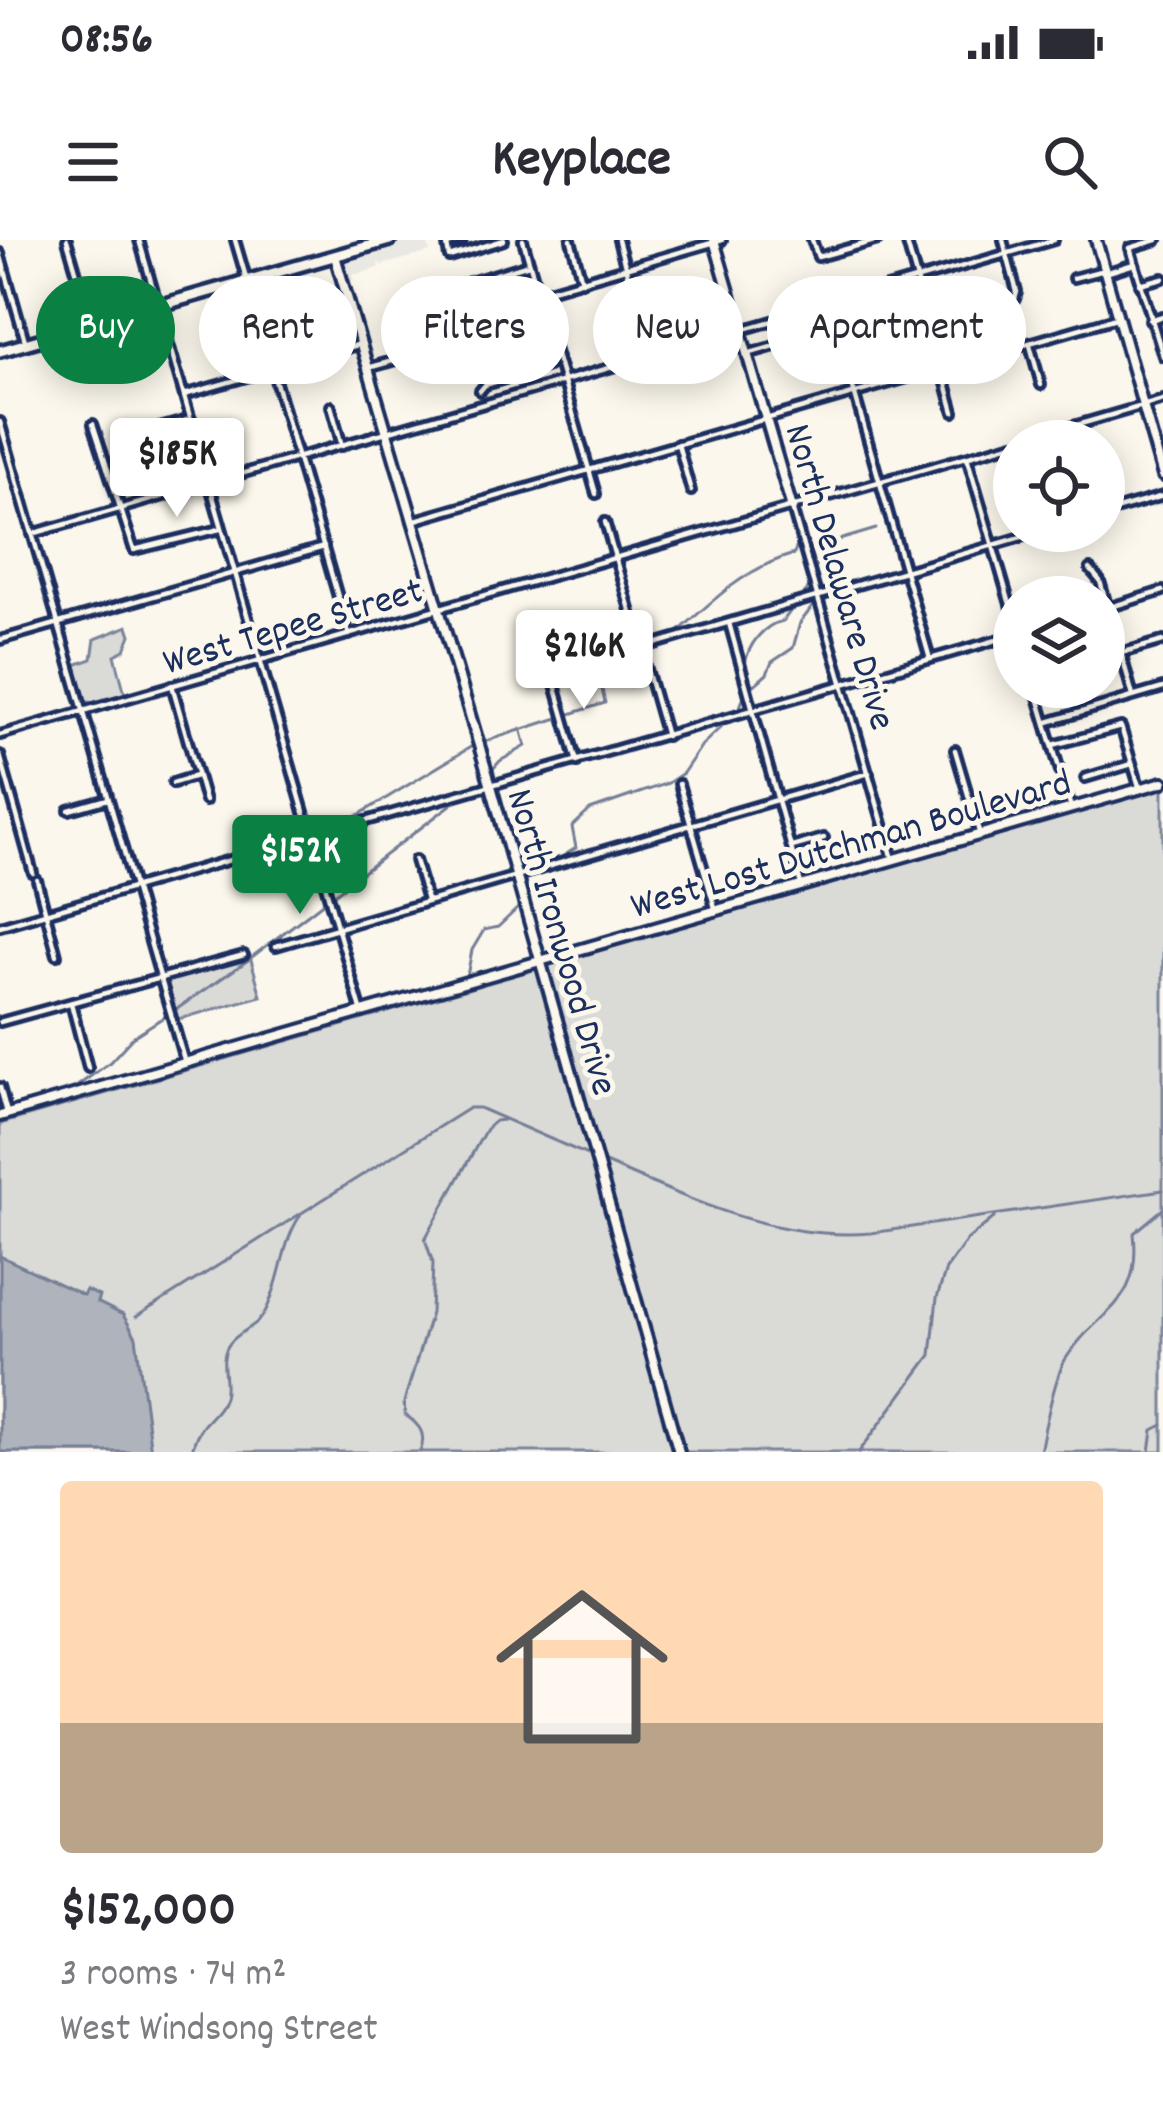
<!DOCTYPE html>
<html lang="en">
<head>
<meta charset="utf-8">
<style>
  :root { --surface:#fff; --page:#f7f7f7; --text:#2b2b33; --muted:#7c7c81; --accent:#0b8043 }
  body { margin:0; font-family:Dekko,sans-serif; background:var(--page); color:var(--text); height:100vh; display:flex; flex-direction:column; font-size:45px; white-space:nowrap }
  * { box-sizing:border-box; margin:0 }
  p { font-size:39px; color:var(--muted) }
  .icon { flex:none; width:66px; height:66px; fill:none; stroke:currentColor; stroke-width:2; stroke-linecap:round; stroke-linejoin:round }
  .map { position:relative; height:1212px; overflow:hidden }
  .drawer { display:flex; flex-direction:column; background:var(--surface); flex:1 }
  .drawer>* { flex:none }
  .guide { position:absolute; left:36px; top:36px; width:1092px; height:108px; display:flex; gap:24px }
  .controls { position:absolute; left:993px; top:180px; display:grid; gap:24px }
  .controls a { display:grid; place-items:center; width:132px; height:132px; border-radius:50%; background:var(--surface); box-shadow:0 6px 30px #0003; font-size:60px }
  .price { position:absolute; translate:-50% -102px; padding:0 27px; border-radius:12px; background:#fff; color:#222; font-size:39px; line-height:78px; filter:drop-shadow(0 3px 6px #0008) }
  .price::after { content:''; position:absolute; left:50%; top:72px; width:36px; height:27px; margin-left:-18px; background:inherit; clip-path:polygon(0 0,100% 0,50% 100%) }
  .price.on { background:var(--accent); color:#fff }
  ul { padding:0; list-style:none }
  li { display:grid; align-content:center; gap:24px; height:636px; padding:0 60px }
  li span { display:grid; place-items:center; height:372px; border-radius:12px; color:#555 }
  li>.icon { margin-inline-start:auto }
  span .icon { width:216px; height:216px; fill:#fffc; stroke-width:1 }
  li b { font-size:51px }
  .tag { padding:0 42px; border-radius:54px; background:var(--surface); box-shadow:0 6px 30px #0003; font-size:42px; line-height:108px }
  .tag.on { background:var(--accent); color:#fff }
  .status { display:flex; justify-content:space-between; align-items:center; height:84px; padding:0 60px; background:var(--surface); direction:ltr }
  .status svg { height:33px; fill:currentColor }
  header { display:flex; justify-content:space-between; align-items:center; height:156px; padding:0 60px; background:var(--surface); font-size:54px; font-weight:700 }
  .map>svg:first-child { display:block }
  .built { fill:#eae8e2 }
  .green { fill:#dadad7; stroke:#7a849a; stroke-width:3 }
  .water { fill:#afb3bb; stroke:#747e96; stroke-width:3 }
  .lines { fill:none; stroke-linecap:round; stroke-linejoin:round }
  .stream { stroke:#747e96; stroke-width:3 }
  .minor-casing { stroke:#1b2f5e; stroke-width:14 }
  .tertiary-casing { stroke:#1b2f5e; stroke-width:16 }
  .secondary-casing { stroke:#1b2f5e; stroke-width:18 }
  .minor { stroke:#fbf7ec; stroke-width:4.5 }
  .tertiary { stroke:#fbf7ec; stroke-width:8 }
  .secondary { stroke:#fbf7ec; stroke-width:9 }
  .labels { text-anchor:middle; stroke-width:10; stroke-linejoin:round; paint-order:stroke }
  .street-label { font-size:39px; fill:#1b2f5e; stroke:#fbf7ec }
</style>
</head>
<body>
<div class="status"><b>08:56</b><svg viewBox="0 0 49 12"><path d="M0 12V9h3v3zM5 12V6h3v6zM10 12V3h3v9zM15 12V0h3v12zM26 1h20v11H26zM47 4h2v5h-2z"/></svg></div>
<header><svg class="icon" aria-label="menu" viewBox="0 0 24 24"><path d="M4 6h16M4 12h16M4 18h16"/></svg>Keyplace<svg class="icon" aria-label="search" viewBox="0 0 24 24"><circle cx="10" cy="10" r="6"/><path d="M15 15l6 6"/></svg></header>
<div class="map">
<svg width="1163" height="1212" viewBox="0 0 1163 1212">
  <rect width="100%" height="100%" fill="#fbf7ec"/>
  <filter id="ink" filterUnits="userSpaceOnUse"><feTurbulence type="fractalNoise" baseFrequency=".00833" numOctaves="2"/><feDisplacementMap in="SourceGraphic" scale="24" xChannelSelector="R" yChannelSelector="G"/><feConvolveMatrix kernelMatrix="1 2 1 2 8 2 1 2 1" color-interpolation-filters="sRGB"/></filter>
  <g filter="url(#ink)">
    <polygon class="built" points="405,0 427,0 430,12 382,25 378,22 379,28 353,35 353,40 347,42 343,19"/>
    <g class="green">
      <polygon points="128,386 131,395 125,410 115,415 125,454 94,463 83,461 75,425 92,419 95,399"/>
      <polygon points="1163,548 1163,1212 0,1212 0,884"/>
      <polygon points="250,716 261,756 176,780 165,740"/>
    </g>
    <polygon class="water" points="0,1016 83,1055 86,1050 99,1056 97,1062 123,1075 136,1097 151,1212 0,1212"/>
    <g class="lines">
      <g class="stream">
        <polyline points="812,334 829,303 876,289"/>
        <polyline points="801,360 811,344"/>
        <path d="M 672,398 C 709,363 745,328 794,314 L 798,303"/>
        <path d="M 745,425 C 748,405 763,385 783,381 L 794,366"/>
        <path d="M 567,475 L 605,463 L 599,436 C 618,421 644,419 665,403"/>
        <polyline points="483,502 561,477"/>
        <polyline points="478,546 500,521 526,506 521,488"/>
        <polyline points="347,582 474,505"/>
        <polyline points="316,593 343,584"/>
        <polyline points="560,618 576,608 572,587 590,570 668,543 683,533 702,505 739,470 745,453 767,434 772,422 793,408 800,383 813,366"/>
        <polyline points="528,658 525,639 556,627"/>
        <polyline points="467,736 472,710 484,690 498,687 520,666"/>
        <polyline points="174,771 244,723 465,554"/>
        <polyline points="72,850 110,822 134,796 167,775"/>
        <path d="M 600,921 C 689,958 772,1001 871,993 L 1163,950"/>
        <polyline points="136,1077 469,868 479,868 592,917"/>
        <path d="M 192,1212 C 197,1180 217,1179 224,1157 C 229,1140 217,1119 230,1103 C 240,1090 258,1087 265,1072 C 282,1041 281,1004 300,976"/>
        <path d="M 420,1212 C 427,1194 420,1185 405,1175 L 404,1162 L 431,1073 L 433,1023 L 425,999 L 486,889 L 495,881 L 503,880"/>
        <polyline points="859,1212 931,1115 937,1058 946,1029 967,1000 995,977"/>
        <path d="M 1040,1212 C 1044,1190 1055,1137 1065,1120 C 1097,1068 1142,1069 1134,993 L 1163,969"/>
        <polyline points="1150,1212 1153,1190 1163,1185"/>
      </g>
      <g class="minor-casing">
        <g id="minor">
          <polyline points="67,0 92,85"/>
          <polyline points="139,0 362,773"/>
          <polyline points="235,0 247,41"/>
          <polyline points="462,0 447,5 449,17 504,0"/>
          <polyline points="523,0 596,254"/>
          <polyline points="571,0 582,41"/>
          <polyline points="618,0 650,117"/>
          <polyline points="812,0 818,17 878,0"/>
          <polyline points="906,0 954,172"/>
          <polyline points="1157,0 1130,8 1163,116"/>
          <polyline points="0,13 26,104"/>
          <polyline points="1105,33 1134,24"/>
          <polyline points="489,37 496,60"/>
          <polyline points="1073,38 1104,30"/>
          <polyline points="1140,44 1163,38"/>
          <polyline points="538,53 722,0"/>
          <polyline points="830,67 930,419"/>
          <polyline points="1150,80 1163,76"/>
          <polyline points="1030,105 1041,145"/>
          <polyline points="841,108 1015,59 1017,52 1003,0"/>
          <polyline points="506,113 513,137"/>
          <polyline points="747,114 834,89"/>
          <polyline points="368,128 442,107"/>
          <polyline points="272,129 349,395"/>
          <polyline points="480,151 485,145 548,126 543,106 537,103 476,119 470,96 523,79 517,57 456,72 447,49 529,24"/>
          <polyline points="184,155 361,104"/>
          <polyline points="331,166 342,206"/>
          <polyline points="0,182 185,823"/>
          <polyline points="93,184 134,310 220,289"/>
          <polyline points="122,199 191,179"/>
          <polyline points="1022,201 1163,160"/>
          <polyline points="678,204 691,251"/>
          <polyline points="967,217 1014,378"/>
          <polyline points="792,268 893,619"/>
          <polyline points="1104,273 1163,256"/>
          <polyline points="412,281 1116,78"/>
          <polyline points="605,282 666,496"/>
          <polyline points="32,294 1054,0"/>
          <polyline points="1090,329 1100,341 1113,386"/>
          <polyline points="1104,369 1163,351"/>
          <polyline points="729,383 801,644"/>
          <polyline points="0,400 324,307"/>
          <polyline points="1119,405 1133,456"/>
          <polyline points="1121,413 1163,401"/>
          <polyline points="172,445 205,561"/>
          <polyline points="1035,447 1071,568"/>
          <polyline points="1048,482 1163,448"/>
          <polyline points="0,495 1014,203"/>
          <polyline points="1053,505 1121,487 1139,546"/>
          <polyline points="955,510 980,595"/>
          <polyline points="0,515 33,633"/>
          <polyline points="577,522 552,434 1042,291"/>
          <polyline points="1085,538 1132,524"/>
          <polyline points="173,543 196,536"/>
          <polyline points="679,544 716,671"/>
          <polyline points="69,570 108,559"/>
          <polyline points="792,607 824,598"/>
          <polyline points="415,620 427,660"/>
          <polyline points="37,640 57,715"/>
          <polyline points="0,686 1014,395"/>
          <polyline points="276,706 869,533"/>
          <polyline points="71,763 88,828"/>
          <polyline points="0,782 244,715"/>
          <polyline points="0,847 7,873"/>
        </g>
      </g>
      <g class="tertiary-casing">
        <g id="tertiary">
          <polyline points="714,0 792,268"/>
          <polyline points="1096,0 1163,236"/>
          <polyline points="335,16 491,546 679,1212"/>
          <polyline points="0,876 1163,542"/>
        </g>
      </g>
      <g class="secondary-casing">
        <polyline id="secondary" points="0,111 390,0"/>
      </g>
      <use href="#minor" class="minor"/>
      <use href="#tertiary" class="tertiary"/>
      <use href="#secondary" class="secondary"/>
    </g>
  </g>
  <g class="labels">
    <g class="street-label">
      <text transform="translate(843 336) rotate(74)" y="14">North Delaware Drive</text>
      <text transform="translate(292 383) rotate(-16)" y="14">West Tepee Street</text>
      <text transform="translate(850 601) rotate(-16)" y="14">West Lost Dutchman Boulevard</text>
      <text transform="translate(565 701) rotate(74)" y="14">North Ironwood Drive</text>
    </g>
  </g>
</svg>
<div class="controls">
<a><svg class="icon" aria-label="locate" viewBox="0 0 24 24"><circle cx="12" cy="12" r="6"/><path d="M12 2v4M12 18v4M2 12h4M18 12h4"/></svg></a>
<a><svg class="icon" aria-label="layers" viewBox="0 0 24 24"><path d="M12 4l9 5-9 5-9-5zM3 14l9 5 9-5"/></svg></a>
</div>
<b class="price" style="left:177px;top:280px">$185K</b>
<b class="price" style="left:584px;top:472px">$216K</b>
<b class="price on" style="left:300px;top:677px">$152K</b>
<div class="guide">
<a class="tag on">Buy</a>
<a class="tag">Rent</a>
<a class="tag">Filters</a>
<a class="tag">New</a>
<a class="tag">Apartment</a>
</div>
</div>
<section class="drawer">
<ul>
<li><span style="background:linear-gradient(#ffd9b3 65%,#b9a48a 0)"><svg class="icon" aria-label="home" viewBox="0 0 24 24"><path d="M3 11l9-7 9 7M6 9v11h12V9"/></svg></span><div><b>$152,000</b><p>3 rooms · 74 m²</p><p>West Windsong Street</p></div></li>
</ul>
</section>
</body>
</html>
